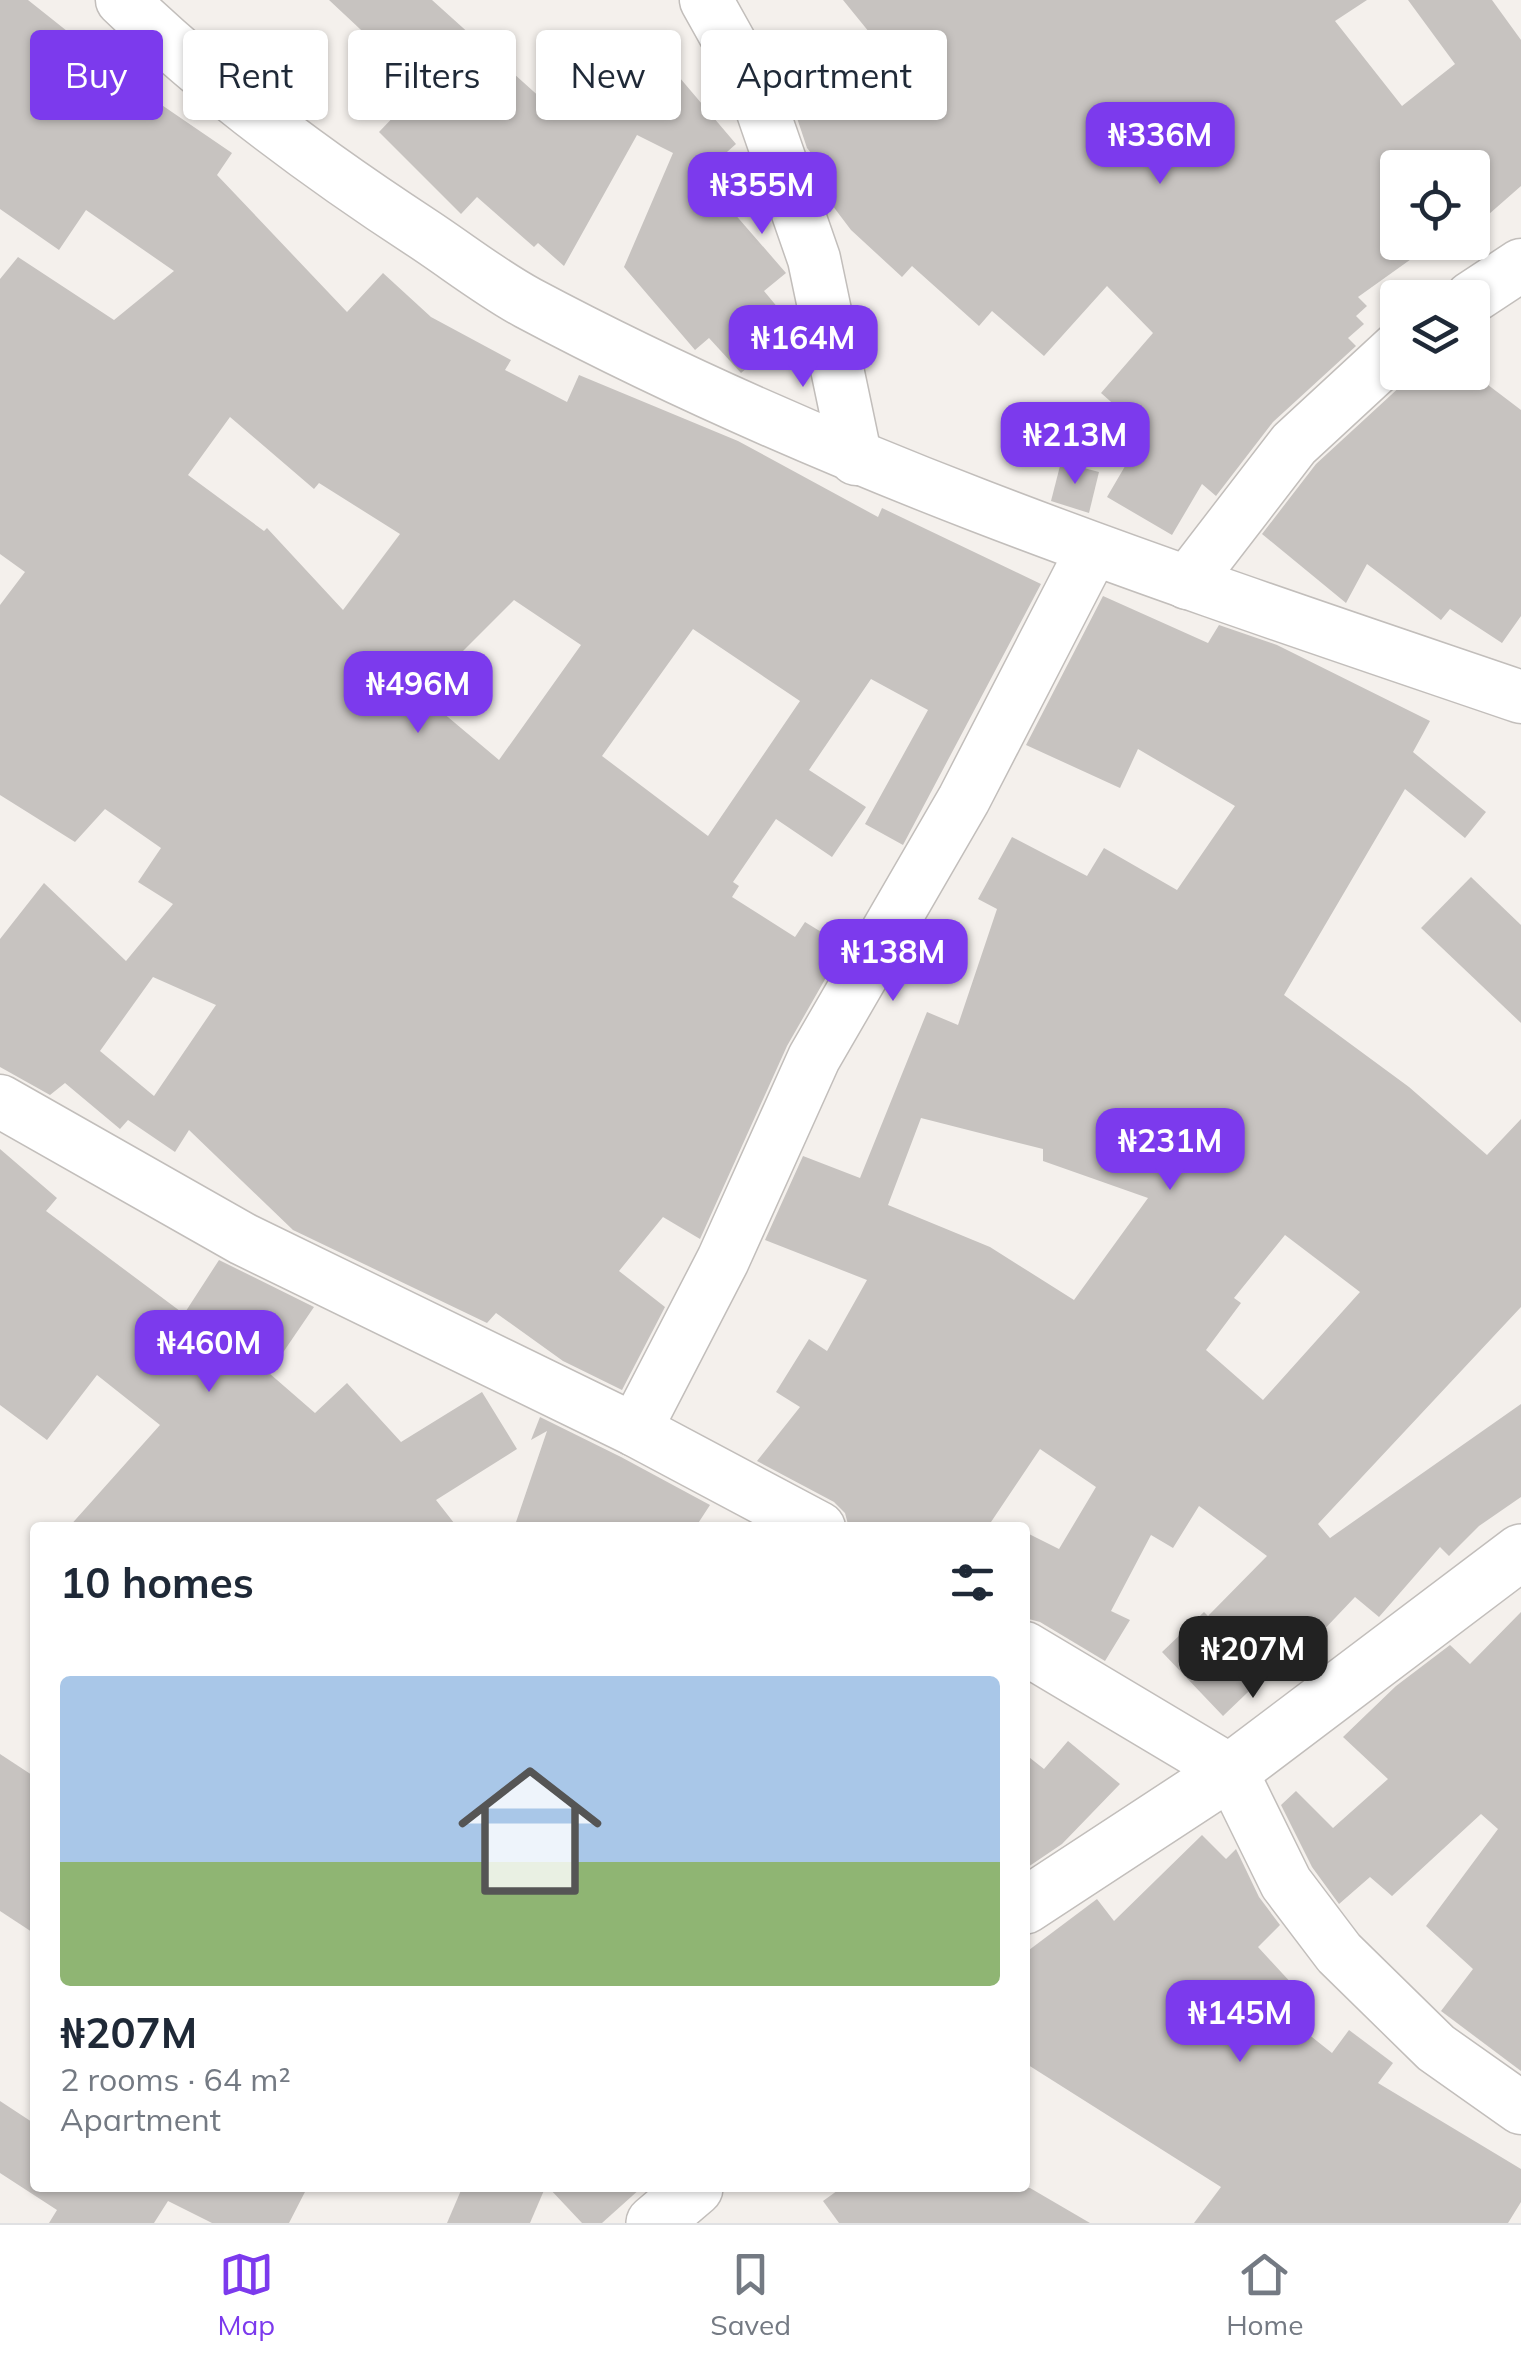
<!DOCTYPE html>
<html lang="en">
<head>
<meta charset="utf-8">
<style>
  :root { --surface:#fff; --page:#f2f2f3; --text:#1f2937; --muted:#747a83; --line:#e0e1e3; --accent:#7c3aed }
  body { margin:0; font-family:Mulish,sans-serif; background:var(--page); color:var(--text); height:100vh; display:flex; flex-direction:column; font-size:38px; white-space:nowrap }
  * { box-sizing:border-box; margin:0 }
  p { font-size:32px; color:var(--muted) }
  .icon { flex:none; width:55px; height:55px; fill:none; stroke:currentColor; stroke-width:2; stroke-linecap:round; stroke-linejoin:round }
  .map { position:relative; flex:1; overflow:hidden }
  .panel { position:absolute; left:30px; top:1522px; width:1000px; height:670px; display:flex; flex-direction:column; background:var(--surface); border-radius:10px; box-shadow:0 2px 8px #0004 }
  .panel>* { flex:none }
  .hud { position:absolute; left:30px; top:30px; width:1000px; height:90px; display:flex; gap:20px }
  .tools { position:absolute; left:1380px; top:150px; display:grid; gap:20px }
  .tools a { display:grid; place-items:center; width:110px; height:110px; border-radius:10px; background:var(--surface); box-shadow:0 2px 8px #0004; font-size:50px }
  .price { position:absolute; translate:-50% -85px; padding:0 22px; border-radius:20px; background:var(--accent); color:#fff; font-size:32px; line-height:65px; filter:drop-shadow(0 2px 5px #0008) }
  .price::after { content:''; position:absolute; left:50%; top:60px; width:30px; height:22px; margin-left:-15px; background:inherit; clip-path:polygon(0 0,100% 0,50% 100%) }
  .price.selected { background:#222; color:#fff }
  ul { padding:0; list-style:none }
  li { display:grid; align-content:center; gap:20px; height:530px; padding:0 30px }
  li span { display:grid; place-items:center; height:310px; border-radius:10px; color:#555 }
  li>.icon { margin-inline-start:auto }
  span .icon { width:180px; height:180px; fill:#fffc; stroke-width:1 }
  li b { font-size:42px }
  h2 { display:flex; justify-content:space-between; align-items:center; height:120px; padding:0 30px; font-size:42px }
  .pill { padding:0 35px; border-radius:10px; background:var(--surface); box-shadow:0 2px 8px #0004; font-size:35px; line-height:90px }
  .pill.selected { background:var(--accent); color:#fff }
  .menu { display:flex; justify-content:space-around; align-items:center; height:140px; border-top:2px solid var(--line); background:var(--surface); font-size:28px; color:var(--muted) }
  .menu a { display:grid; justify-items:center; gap:5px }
  .menu .selected { color:var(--accent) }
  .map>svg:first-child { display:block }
  .building { fill:#c7c3c0; fill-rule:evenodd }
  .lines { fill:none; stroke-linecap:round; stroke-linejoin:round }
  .minor-casing { stroke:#c2bebb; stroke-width:55 }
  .major-casing { stroke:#c2bebb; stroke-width:58 }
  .minor { stroke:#fff; stroke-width:52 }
  .major { stroke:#fff; stroke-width:55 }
</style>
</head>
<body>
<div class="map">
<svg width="1521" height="2223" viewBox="0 0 1521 2223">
  <rect width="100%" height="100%" fill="#f4f0ec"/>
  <g class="building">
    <path d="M 0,0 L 28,0 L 72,35 L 68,41 L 232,153 L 217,175 L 347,312 L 383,273 L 431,317 L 511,360 L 505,370 L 567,402 L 579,375 L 738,441 L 878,517 L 882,508 L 1041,584 L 903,845 L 865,824 L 928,710 L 871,679 L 809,770 L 866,807 L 832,857 L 776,819 L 733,882 L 739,886 L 732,897 L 795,937 L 805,922 L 844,946 L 787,1046 L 700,1239 L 663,1217 L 619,1271 L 665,1307 L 622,1390 L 563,1361 L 496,1313 L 487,1323 L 293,1230 L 189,1130 L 175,1152 L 128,1120 L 120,1129 L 65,1083 L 50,1095 L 0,1067 L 0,939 L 44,883 L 126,961 L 173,904 L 138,882 L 161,848 L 105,809 L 75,842 L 0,795 L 0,605 L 25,572 L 0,554 L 0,279 L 18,257 L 114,320 L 174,271 L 86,210 L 59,250 L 0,209 ZM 230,417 L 314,489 L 319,483 L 400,534 L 343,610 L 267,528 L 264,531 L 188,475 ZM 514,600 L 581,645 L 499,760 L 436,707 L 456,682 L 442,672 ZM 693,629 L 800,701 L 708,836 L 602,756 ZM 153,977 L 216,1005 L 154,1096 L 100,1051 Z"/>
    <polygon points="329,0 432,0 553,109 640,31 736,144 701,175 786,273 764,291 794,327 741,373 709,338 695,350 624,267 673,153 637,135 564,266 538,243 534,247 477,197 461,214 379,132 422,87"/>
    <polygon points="843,0 1367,0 1335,21 1402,106 1455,64 1408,0 1492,0 1521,40 1521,186 1472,229 1472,168 1398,168 1398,242 1435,242 1358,297 1367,306 1356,316 1364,324 1348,338 1356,346 1273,422 1216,496 1202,484 1172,535 1107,497 1145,432 1101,393 1153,333 1107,286 1044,356 992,311 979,326 912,266 902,277 851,230 823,193 819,183 829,175 807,148 794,109 878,43"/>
    <polygon points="1416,372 1471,372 1521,410 1521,616 1502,643 1450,609 1441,620 1367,564 1346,603 1262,534 1316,464"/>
    <polygon points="1061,462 1099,472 1089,513 1051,501"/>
    <path d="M 1103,596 L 1208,643 L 1219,625 L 1277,645 L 1430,721 L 1413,752 L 1486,812 L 1465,838 L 1405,789 L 1284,995 L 1409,1087 L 1487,1155 L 1521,1119 L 1521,1307 L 1318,1524 L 1330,1538 L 1521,1404 L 1521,1497 L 1479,1526 L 1449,1556 L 1440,1547 L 1379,1617 L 1355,1597 L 1279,1677 L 1271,1670 L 1223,1716 L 1162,1652 L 1204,1612 L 1208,1616 L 1267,1556 L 1199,1506 L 1173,1548 L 1151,1535 L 1111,1611 L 1130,1620 L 1105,1661 L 1040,1622 L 1025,1618 L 1025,1532 L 1059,1549 L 1096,1487 L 1040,1449 L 987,1528 L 849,1528 L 845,1513 L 834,1502 L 757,1461 L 800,1407 L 776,1392 L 809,1339 L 827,1351 L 867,1280 L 765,1240 L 803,1156 L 860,1178 L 927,1012 L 958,1025 L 997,909 L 978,899 L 1012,837 L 1087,876 L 1104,848 L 1177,890 L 1235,806 L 1138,749 L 1120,788 L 1026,745 ZM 921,1118 L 1043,1149 L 1043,1161 L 1148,1198 L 1074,1300 L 990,1247 L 888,1205 ZM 1285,1235 L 1360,1292 L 1263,1400 L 1206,1350 L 1241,1303 L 1234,1298 Z"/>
    <polygon points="1471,877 1521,925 1521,1023 1421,928"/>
    <polygon points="0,1149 57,1198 46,1211 184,1314 219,1260 314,1307 269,1373 315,1413 347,1383 401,1442 482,1392 517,1449 436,1500 458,1528 68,1528 160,1425 97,1375 47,1440 0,1405"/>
    <polygon points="540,1417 621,1457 710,1505 695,1528 514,1528 547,1431 531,1440"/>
    <polygon points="1521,1612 1521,2071 1441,2011 1473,1969 1426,1926 1498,1829 1481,1814 1392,1896 1370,1877 1339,1904 1312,1867 1281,1805 1296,1791 1333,1828 1388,1779 1343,1737 1396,1686 1450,1645 1470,1664"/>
    <polygon points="1068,1741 1120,1784 1062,1844 1025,1869 1025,1754 1044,1769"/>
    <polygon points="0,1754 35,1777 35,1934 0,1911"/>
    <polygon points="1202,1835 1226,1859 1236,1849 1259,1897 1280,1925 1258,1947 1294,1986 1273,2006 1332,2053 1349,2030 1393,2063 1378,2083 1521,2169 1521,2202 1508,2223 1194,2223 1221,2187 1025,2063 1025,1953 1097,1899 1114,1921"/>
    <polygon points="0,2101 35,2124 35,2188 307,2188 289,2223 212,2223 168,2201 154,2223 49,2223 57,2210 0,2173"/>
    <polygon points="462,2188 545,2188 530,2223 447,2223"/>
    <polygon points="549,2188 641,2188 602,2223 582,2223"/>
    <polygon points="841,2188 1030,2188 1090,2223 839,2223 823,2201"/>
  </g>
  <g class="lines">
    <g class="minor-casing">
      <g id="minor">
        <path d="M 122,0 C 213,88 316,164 422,233 C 457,256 491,283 528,303 C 843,471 1184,582 1521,697"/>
        <polyline points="706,0 754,86 814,259 856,459"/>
        <polyline points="1471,298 1521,265"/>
        <polyline points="1187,583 1294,444 1398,348"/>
        <polyline points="0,1101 243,1239 635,1430 819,1528"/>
        <polyline points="635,1430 723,1260 814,1058 964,799 1093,549"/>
        <polyline points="1025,1648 1231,1771 1286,1883 1339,1953 1436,2048 1521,2108"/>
      </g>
    </g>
    <g class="major-casing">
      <g id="major">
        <polyline points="1025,1906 1231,1771 1521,1552"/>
        <polyline points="654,2223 695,2188"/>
      </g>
    </g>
    <use href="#minor" class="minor"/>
    <use href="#major" class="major"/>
  </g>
</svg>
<div class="tools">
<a><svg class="icon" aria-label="locate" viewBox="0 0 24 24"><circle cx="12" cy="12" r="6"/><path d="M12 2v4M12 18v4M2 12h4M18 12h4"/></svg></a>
<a><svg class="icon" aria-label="layers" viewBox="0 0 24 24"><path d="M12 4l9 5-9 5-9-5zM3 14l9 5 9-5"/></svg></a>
</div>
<b class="price" style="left:1160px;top:187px">₦336M</b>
<b class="price" style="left:762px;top:237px">₦355M</b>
<b class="price" style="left:803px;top:390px">₦164M</b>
<b class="price" style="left:1075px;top:487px">₦213M</b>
<b class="price" style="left:418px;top:736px">₦496M</b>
<b class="price" style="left:893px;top:1004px">₦138M</b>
<b class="price" style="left:1170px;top:1193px">₦231M</b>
<b class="price" style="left:209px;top:1395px">₦460M</b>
<b class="price selected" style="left:1253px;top:1701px">₦207M</b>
<b class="price" style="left:1240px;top:2065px">₦145M</b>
<div class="hud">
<a class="pill selected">Buy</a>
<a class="pill">Rent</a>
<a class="pill">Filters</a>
<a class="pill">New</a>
<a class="pill">Apartment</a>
</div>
<section class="panel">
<h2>10 homes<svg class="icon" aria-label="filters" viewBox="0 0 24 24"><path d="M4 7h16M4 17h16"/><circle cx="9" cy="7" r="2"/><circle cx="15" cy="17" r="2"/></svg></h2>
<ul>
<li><span style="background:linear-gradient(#a9c7e8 60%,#8fb573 0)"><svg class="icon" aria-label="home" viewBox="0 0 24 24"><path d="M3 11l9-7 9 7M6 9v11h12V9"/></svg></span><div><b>₦207M</b><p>2 rooms · 64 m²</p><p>Apartment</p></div></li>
</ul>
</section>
</div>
<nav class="menu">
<a class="selected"><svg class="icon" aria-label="map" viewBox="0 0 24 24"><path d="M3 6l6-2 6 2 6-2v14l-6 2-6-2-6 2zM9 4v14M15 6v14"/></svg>Map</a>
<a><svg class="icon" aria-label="saved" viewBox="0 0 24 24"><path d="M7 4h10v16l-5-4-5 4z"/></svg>Saved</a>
<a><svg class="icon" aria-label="home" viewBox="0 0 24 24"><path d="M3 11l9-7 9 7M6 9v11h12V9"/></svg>Home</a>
</nav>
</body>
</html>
